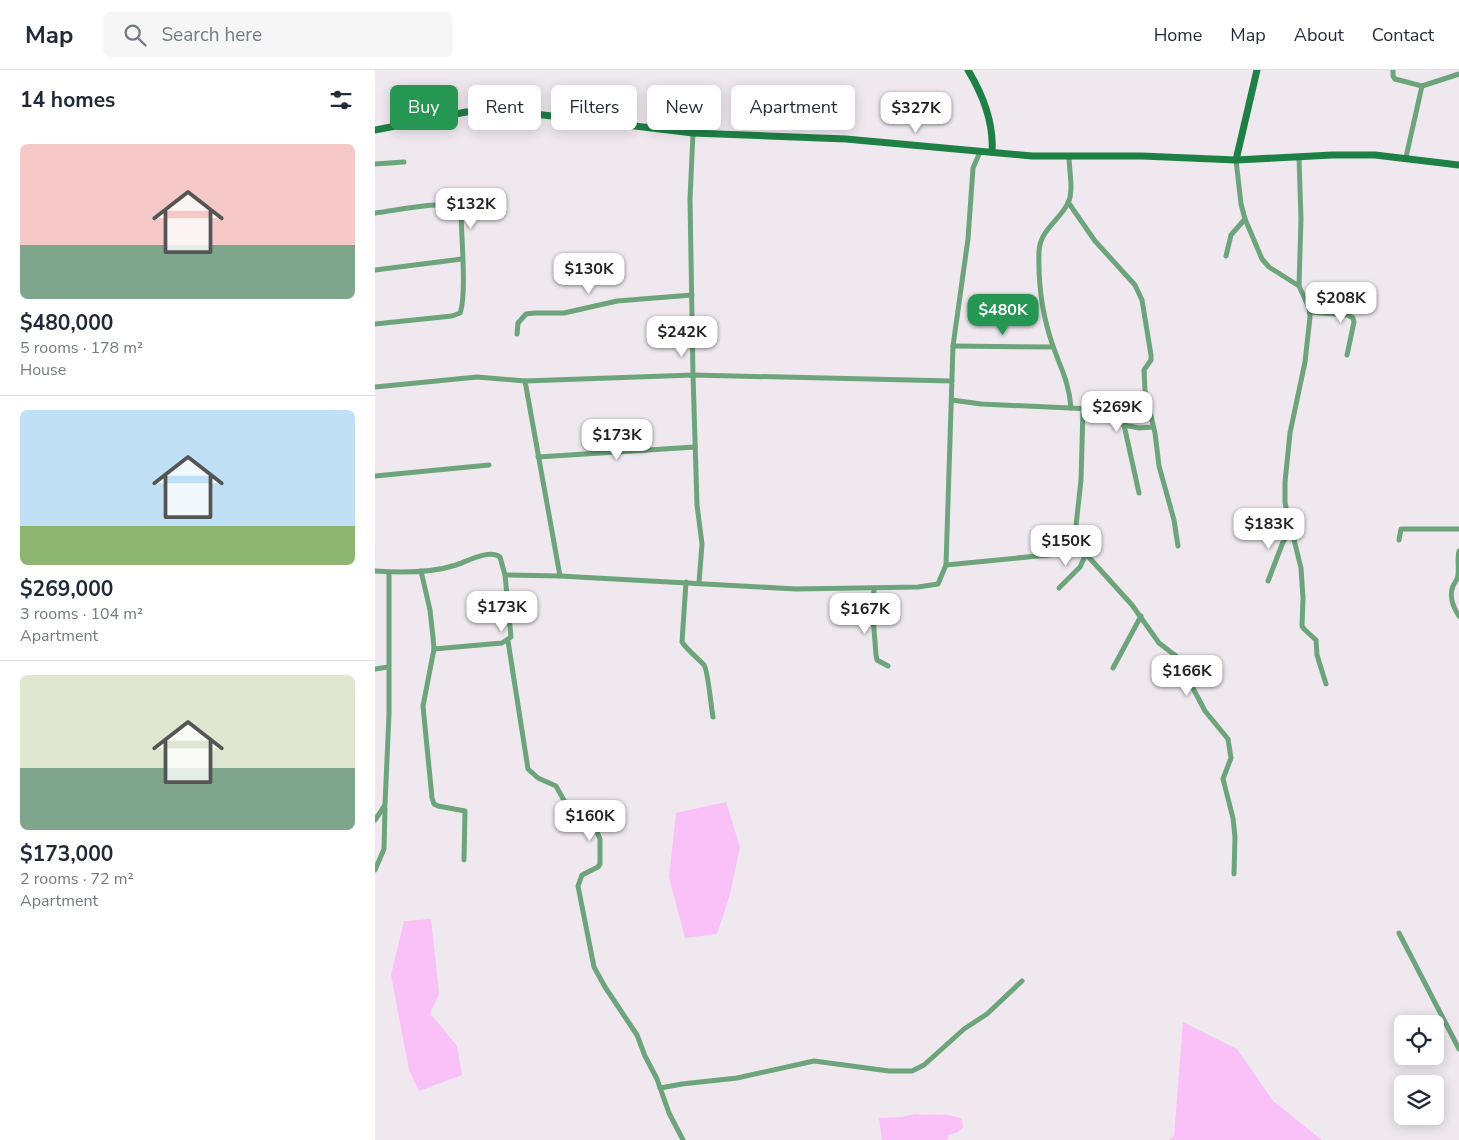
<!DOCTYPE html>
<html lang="en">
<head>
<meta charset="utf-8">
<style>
  :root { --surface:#fff; --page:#f6f6f7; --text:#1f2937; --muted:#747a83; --line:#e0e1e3; --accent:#259752 }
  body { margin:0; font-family:"Nunito Sans",sans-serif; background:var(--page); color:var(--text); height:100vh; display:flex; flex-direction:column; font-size:19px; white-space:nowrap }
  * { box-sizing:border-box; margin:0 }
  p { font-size:16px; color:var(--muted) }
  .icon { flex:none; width:28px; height:28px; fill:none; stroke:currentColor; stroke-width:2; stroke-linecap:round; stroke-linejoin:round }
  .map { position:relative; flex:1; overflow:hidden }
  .sheet { display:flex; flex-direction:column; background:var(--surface); width:375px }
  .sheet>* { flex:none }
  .banner { position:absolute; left:15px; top:15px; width:475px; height:45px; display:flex; gap:10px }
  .buttons { position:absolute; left:1019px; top:945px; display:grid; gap:10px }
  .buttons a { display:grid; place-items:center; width:50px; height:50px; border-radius:8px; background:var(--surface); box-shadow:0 2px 12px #0003; font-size:25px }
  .price { position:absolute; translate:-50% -42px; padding:0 11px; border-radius:10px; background:#fff; color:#222; font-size:16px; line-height:32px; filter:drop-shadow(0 1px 2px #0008) }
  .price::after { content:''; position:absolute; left:50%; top:30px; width:15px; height:11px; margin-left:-8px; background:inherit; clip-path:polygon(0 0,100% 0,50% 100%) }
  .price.selected { background:var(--accent); color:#fff }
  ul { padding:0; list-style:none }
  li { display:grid; align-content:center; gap:10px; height:265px; padding:0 20px }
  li+li { border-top:1px solid var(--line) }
  li span { display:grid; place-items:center; height:155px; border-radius:8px; color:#555 }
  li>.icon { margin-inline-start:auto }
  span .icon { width:90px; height:90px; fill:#fffc; stroke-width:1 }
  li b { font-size:21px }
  h2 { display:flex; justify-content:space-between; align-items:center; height:60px; padding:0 20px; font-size:21px }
  .chip { padding:0 18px; border-radius:8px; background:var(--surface); box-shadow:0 2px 12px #0003; font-size:18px; line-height:45px }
  .chip.selected { background:var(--accent); color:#fff }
  header { display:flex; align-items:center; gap:30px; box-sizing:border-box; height:70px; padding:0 25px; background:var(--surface); border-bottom:1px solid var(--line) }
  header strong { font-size:24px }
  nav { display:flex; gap:28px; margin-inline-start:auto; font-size:18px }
  .search { width:350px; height:45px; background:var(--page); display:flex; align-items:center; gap:12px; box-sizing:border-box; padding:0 18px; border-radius:8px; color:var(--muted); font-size:19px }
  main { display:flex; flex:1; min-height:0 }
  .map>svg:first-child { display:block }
  .green { fill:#fac0f8 }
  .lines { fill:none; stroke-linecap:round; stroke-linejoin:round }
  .street { stroke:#6da47b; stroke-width:5 }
  .secondary { stroke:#1f8045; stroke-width:7 }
</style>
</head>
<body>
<header>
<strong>Map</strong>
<div class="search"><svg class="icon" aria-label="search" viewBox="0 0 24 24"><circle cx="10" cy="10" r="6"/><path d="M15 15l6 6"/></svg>Search here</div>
<nav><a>Home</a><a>Map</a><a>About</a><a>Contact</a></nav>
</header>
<main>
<section class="sheet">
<h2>14 homes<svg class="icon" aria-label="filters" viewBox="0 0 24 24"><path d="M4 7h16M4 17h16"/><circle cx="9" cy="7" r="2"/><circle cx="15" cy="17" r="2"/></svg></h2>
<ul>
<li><span style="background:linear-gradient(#f6c9c9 65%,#7fa58c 0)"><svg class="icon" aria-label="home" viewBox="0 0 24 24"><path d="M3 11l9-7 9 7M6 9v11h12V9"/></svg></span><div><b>$480,000</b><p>5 rooms · 178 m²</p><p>House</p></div></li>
<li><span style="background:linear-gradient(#bfe0f5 75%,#8fb573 0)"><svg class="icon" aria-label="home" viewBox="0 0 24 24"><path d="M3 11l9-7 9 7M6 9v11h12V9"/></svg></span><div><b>$269,000</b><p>3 rooms · 104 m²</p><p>Apartment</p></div></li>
<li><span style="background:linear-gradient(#dfe7d0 60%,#7fa58c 0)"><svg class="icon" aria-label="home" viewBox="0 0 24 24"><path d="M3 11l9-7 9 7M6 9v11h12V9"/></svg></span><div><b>$173,000</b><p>2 rooms · 72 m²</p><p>Apartment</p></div></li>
</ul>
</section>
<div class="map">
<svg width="1084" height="1070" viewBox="0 0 1084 1070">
  <rect width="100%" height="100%" fill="#efe9ef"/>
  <g class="green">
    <polygon points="351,732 365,777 355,824 342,864 310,868 294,807 301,743"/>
    <polygon points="56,849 64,924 55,943 82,976 87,1005 44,1021 34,1000 16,905 29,851"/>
    <polygon points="808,952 862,979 898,1031 947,1070 793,1070 799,1066"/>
    <path d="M 540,1044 C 557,1046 571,1042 587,1049 L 588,1057 L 583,1062 L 574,1065 L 572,1070 L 507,1070 L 504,1048 L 527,1047 Z"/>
  </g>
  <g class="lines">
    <g class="street">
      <polyline points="1018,0 1018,6 1020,9 1047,16"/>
      <polyline points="318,63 315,129 318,305 322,435 327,474 324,513"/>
      <path d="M 694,87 C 694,100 699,121 693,133 C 685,150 665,160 664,181 C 663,214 667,245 678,276 C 686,299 694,312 696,338"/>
      <polyline points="1031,87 1047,16 1084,4"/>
      <polyline points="924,88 926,149 924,216 934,238 935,247 930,292 915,363 910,412 910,433 926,498 928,528 927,556 929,559 941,570 942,585 951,614"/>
      <polyline points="0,94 29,92"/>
      <polyline points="693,132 720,171 760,215 767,230 776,285 776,290 769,300 770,320 780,363 784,396 799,450 803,476"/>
      <path d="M 0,143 C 20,141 66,130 83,137 L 86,141 C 86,162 92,226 85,243 L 77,246 L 0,254"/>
      <polyline points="870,149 887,189 894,197 924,216"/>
      <polyline points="851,186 856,165 870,149 866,134 861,90"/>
      <polyline points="0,200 87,189"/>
      <polyline points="935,242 973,245 978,248 979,252 972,285"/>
      <polyline points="142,264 143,253 151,244 160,243 189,243 242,231 317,225"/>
      <polyline points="578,276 678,277"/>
      <polyline points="150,311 185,506"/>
      <polyline points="0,317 102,307 150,311 318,305 577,311"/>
      <polyline points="577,330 606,334 717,339 749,355 764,358 778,357"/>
      <polyline points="749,355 764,423"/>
      <polyline points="163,387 320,377"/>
      <polyline points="0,406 114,395"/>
      <polyline points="1024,470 1026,459 1084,459"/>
      <polyline points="699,474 711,484 757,535 784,573 801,586 830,641 853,669 856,688 848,709 858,748 860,767 859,804"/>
      <path d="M 1084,481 C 1082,489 1084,497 1083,505 C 1083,509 1080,512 1078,516 C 1074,526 1078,537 1084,546"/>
      <polyline points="571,495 683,484 699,474 706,410 708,340"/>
      <path d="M 0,501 C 26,503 56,503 81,495 C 93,491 114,479 125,487 L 130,505 L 136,567 L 127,573 L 59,579"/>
      <polyline points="46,501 55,540 58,567 59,579 48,636 57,728 59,734 63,736 90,741 89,790"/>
      <polyline points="130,505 185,506 421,519 543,517 563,514 571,495 578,276 593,169 598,98 605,82"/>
      <polyline points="893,511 908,472 916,461"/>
      <path d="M 311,512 L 307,572 C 313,581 322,587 329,595 C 333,600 336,637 338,647"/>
      <polyline points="499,518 498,546 501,585 502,590 513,596"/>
      <polyline points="684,518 705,497 711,484"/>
      <polyline points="133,571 153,699 163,708 181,716 191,734 220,757 225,769 225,794 223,797 207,805 203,816 219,897 230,917 262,965 270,986 282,1009 294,1043 308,1070"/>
      <polyline points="738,598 766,546"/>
      <polyline points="0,599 13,597"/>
      <polyline points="0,750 10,735 14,644 14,502"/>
      <polyline points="0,800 9,779 10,738"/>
      <polyline points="1024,863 1084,979"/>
      <polyline points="285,1018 307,1014 362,1008 439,991 514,1001 537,1001 549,995 589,959 612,944 647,911"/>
    </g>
    <g class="secondary">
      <path d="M 593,0 C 608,25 619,52 617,82"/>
      <polyline points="0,60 91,42 135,41 318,63 471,69 657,86 767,86 861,90 957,85 1000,85 1084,95"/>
      <polyline points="861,90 882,0"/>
    </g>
  </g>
</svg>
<div class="buttons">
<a><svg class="icon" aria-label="locate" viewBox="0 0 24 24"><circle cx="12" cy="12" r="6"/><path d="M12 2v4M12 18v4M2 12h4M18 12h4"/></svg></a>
<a><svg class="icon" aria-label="layers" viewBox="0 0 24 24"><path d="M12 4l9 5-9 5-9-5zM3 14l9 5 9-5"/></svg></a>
</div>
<b class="price" style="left:541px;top:64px">$327K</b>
<b class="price" style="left:96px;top:160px">$132K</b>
<b class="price" style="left:214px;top:225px">$130K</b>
<b class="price" style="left:966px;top:254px">$208K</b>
<b class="price selected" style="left:628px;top:266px">$480K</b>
<b class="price" style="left:307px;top:288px">$242K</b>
<b class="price" style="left:742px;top:363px">$269K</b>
<b class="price" style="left:242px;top:391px">$173K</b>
<b class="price" style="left:894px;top:480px">$183K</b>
<b class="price" style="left:691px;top:497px">$150K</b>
<b class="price" style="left:127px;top:563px">$173K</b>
<b class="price" style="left:490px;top:565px">$167K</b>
<b class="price" style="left:812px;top:627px">$166K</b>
<b class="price" style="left:215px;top:772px">$160K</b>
<div class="banner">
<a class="chip selected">Buy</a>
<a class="chip">Rent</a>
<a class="chip">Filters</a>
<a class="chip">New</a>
<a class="chip">Apartment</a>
</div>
</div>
</main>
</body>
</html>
